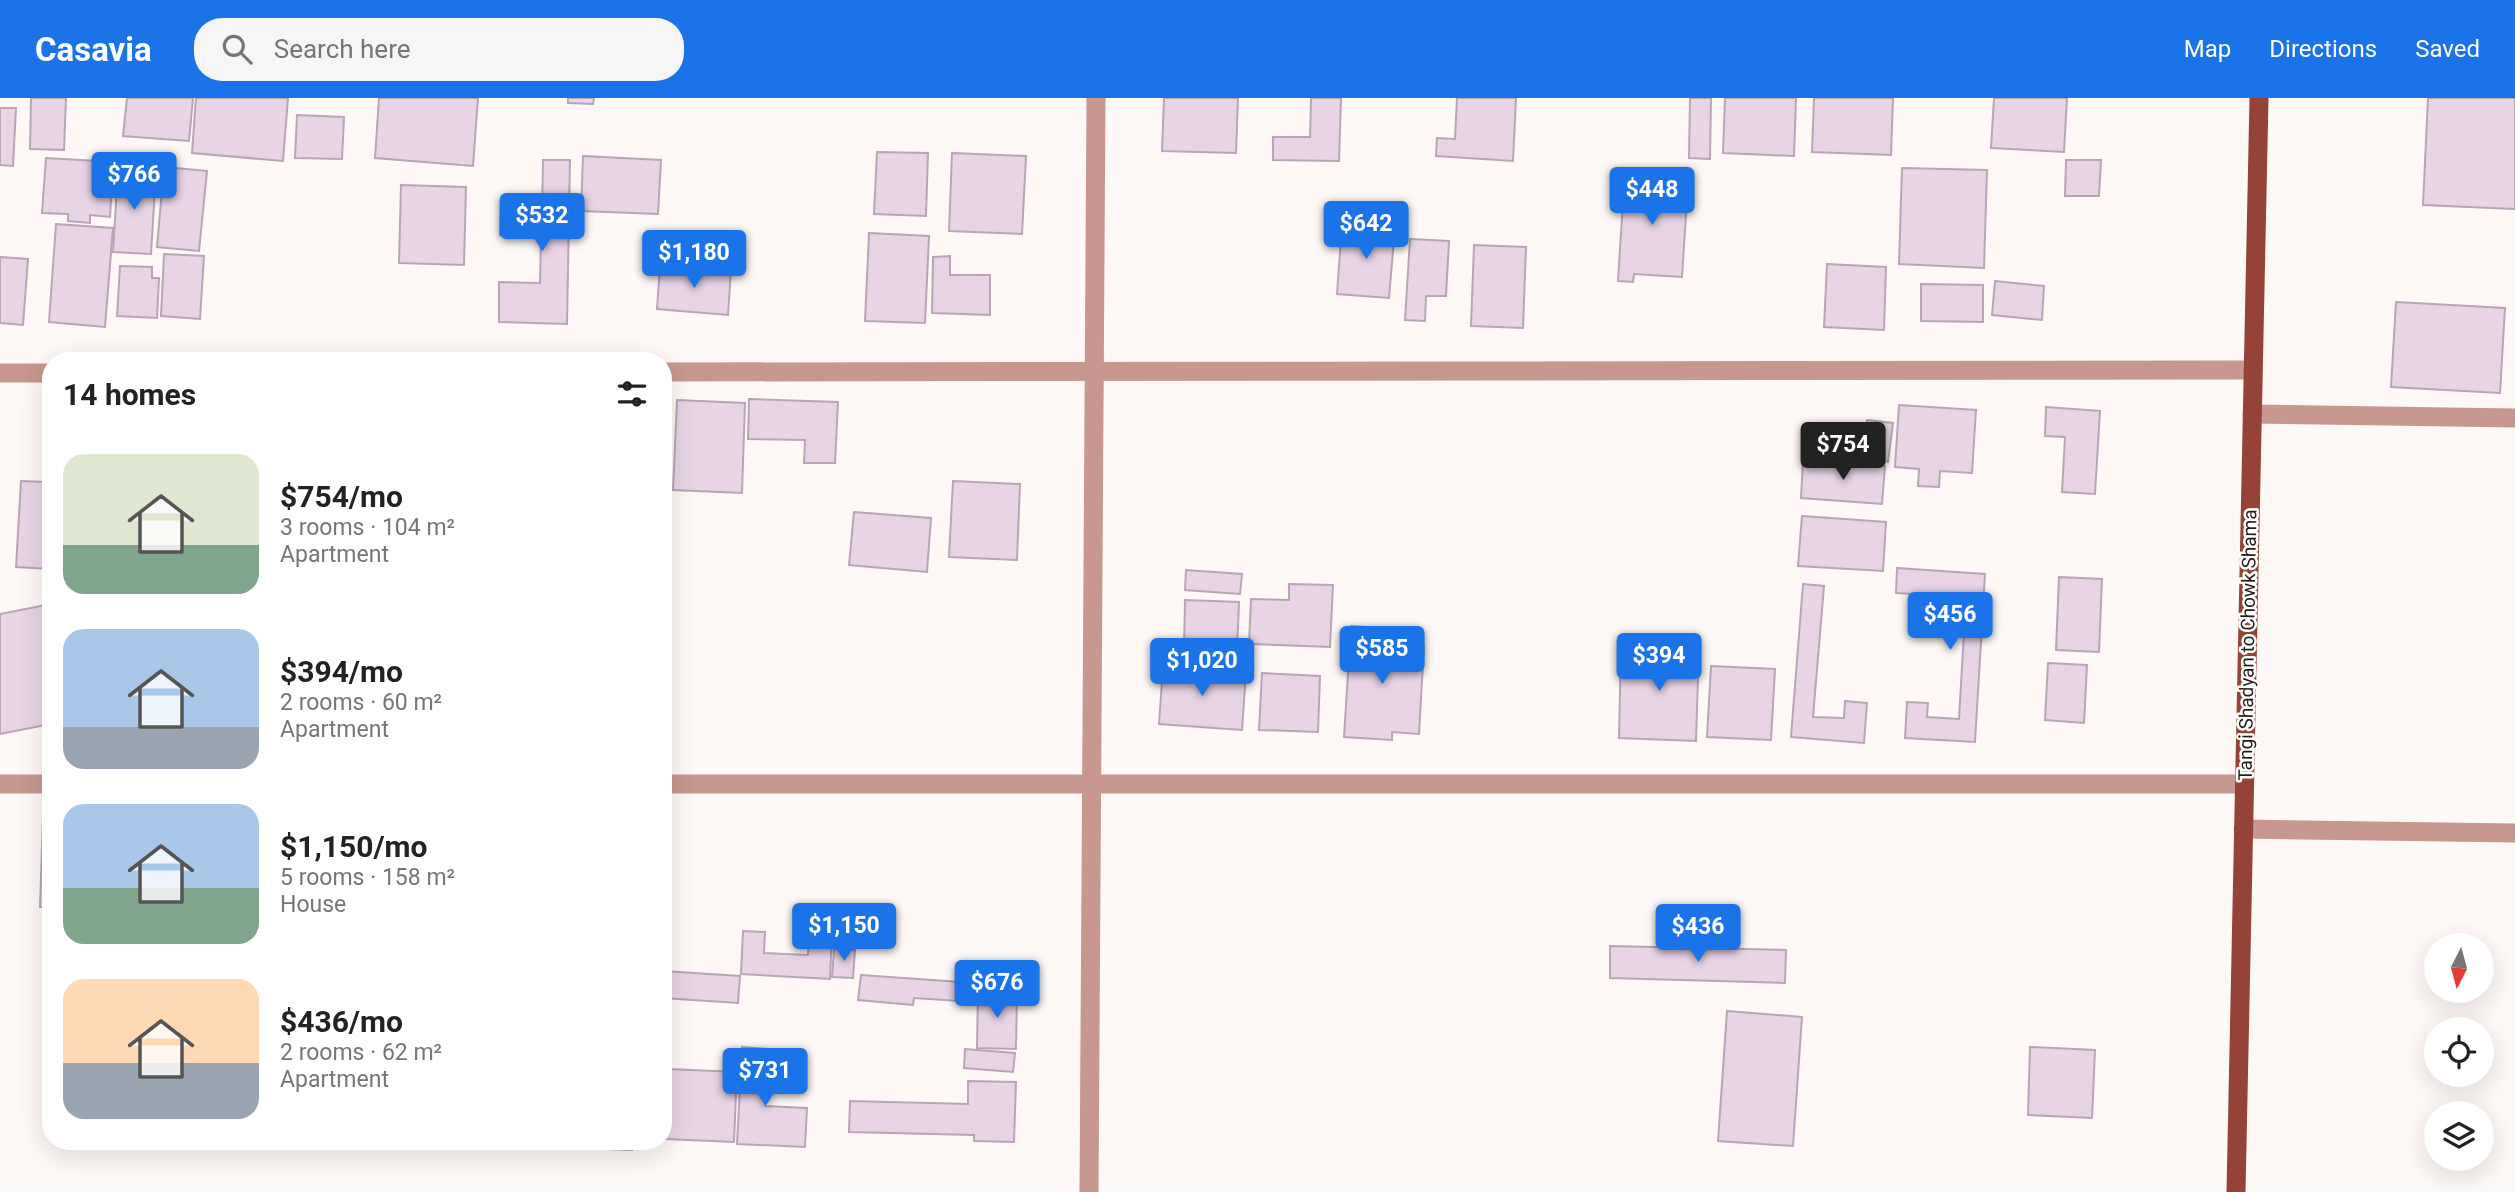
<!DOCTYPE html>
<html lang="en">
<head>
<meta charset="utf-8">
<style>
  :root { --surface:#fff; --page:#f6f6f6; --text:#222; --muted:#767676; --accent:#1a73e8 }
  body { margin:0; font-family:Roboto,sans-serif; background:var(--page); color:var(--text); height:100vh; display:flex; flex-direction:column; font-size:26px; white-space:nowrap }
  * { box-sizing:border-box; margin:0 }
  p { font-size:23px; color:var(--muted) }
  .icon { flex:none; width:38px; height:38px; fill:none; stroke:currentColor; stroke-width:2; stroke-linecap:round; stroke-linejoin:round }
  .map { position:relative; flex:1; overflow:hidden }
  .side { position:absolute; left:42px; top:254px; width:630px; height:798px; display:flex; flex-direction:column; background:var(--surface); border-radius:28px; box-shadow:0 7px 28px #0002 }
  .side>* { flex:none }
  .needle { width:46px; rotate:186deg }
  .tools { position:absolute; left:2424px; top:835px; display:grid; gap:14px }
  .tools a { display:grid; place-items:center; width:70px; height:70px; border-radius:50%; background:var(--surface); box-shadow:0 7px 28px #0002; font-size:35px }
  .price { position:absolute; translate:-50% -60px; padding:0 16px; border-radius:7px; background:var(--accent); color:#fff; font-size:23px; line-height:46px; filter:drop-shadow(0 2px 4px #0008) }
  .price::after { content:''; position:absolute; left:50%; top:42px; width:21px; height:16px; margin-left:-10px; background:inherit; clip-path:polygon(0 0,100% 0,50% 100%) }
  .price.active { background:#222; color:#fff }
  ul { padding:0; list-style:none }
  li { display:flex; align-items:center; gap:21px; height:175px; padding:0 21px }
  li span { display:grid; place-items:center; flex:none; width:196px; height:140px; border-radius:21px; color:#555 }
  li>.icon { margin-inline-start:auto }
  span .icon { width:84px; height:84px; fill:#fffc; stroke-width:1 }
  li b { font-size:30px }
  h2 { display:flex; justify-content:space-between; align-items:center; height:84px; padding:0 21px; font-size:30px }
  header { display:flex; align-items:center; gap:42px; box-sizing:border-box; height:98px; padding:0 35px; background:var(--accent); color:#fff }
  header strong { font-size:33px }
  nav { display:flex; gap:38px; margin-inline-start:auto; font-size:24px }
  .search { width:490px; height:63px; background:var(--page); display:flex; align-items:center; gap:18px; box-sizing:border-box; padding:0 24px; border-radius:28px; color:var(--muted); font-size:26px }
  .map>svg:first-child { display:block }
  .building { fill:#e8d4e5; stroke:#b8a5b6; stroke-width:2 }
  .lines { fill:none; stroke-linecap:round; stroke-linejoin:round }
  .minor { stroke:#c8978f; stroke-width:19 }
  .primary { stroke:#954237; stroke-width:19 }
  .labels { text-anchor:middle; stroke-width:5; stroke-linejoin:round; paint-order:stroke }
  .street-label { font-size:19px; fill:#241b17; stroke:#fff }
</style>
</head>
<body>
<header>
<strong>Casavia</strong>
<div class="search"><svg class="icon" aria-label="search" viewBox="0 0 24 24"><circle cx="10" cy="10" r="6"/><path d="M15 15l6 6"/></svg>Search here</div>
<nav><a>Map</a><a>Directions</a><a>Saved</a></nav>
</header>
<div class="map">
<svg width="2515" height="1094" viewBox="0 0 2515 1094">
  <rect width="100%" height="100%" fill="#fef9f7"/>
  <g class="building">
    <polygon points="31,0 66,0 64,52 30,51"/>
    <polygon points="127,0 193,0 189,43 123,38"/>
    <polygon points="196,0 288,0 283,63 192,55"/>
    <polygon points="379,0 478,0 473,68 375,60"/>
    <polygon points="568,0 594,0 593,6 568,5"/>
    <polygon points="1164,0 1238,0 1236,55 1162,53"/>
    <polygon points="1311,0 1341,0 1339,63 1273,62 1273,39 1310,39"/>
    <polygon points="1457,0 1516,0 1513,63 1436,58 1437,40 1455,41"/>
    <polygon points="1690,0 1711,0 1710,61 1689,60"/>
    <polygon points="1725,0 1796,0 1794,58 1723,55"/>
    <polygon points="1814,0 1893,0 1891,57 1812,54"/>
    <polygon points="1994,0 2067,0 2064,54 1991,50"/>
    <polygon points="2428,0 2515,0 2515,111 2423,107"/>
    <polygon points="0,10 16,10 13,68 0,67"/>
    <polygon points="297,17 344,19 342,61 295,60"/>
    <polygon points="877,54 928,55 926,118 874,116"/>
    <polygon points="952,55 1026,58 1022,136 949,133"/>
    <polygon points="583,58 661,62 658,116 581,113"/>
    <polygon points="46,60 113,64 110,119 90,117 90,125 68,123 68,116 42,115"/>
    <polygon points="543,62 570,62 567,226 499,224 499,184 540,185 541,138 500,137 501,111 542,111"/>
    <polygon points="2066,62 2101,62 2099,98 2065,98"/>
    <polygon points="164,69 207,73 199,153 157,149"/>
    <polygon points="1902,70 1987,72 1984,170 1899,166"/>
    <polygon points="1625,71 1645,72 1645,83 1688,86 1682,179 1634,176 1633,184 1618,183"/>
    <polygon points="118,72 156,74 151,156 113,154"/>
    <polygon points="401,87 466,89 464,167 399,165"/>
    <polygon points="56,126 113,130 105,229 49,224"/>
    <polygon points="1342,126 1395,129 1389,200 1337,196"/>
    <polygon points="869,135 929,138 925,225 865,223"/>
    <polygon points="1410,141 1449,143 1446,198 1426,198 1425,223 1405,222"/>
    <polygon points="1474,147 1526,149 1523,230 1471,228"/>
    <polygon points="164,156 204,158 200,221 161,218"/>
    <polygon points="950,158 950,177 990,177 990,217 932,215 933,159"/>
    <polygon points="0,159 28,161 23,227 0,225"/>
    <polygon points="1827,166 1886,169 1884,232 1824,229"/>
    <polygon points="660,167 731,172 728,217 657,211"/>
    <polygon points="120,168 152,169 152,180 159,180 157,220 117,218"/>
    <polygon points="1995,183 2044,188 2042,222 1992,217"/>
    <polygon points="1921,186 1983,187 1983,224 1921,223"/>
    <polygon points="2396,204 2505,210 2500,295 2391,289"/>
    <polygon points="749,301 838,304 835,365 804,365 805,342 748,341"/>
    <polygon points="677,302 745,305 742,395 673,392"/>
    <polygon points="1899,307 1976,312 1972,375 1940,373 1939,389 1918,388 1919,371 1895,369"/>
    <polygon points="2046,309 2100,313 2095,396 2062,394 2065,339 2045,338"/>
    <polygon points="1867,322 1893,325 1888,364 1863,361"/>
    <polygon points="1803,362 1885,368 1882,406 1801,400"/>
    <polygon points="46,373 51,373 51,471 16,469 21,383 45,384"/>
    <polygon points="953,383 1020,386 1017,462 949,459"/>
    <polygon points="854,414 931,420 927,474 849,467"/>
    <polygon points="1802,418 1886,424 1883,473 1798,468"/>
    <polygon points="1897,470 1985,476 1975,644 1905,640 1907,604 1928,605 1927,619 1959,621 1966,499 1896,495"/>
    <polygon points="1186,472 1242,476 1240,496 1185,492"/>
    <polygon points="2059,479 2102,481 2099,554 2056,552"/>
    <polygon points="1289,486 1333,487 1330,549 1249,546 1251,501 1289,502"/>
    <polygon points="1803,486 1824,488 1813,619 1844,620 1845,603 1867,605 1864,645 1791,639"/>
    <polygon points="1185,502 1239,504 1237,554 1184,552"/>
    <polygon points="51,506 51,626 0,636 0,516"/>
    <polygon points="1351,528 1393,531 1392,547 1424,548 1419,636 1392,634 1392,642 1344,639"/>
    <polygon points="1621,547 1699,549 1696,643 1619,640"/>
    <polygon points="2048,565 2087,567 2084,625 2045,622"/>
    <polygon points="1711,568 1775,571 1771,642 1707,639"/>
    <polygon points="1163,569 1246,575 1242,632 1159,626"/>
    <polygon points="1262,575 1320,578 1318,634 1259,632"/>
    <polygon points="43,718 51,718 51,810 40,809"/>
    <polygon points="743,833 765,834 764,855 808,857 809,834 832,835 830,881 741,876"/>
    <polygon points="1610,848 1786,852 1785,885 1610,880"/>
    <polygon points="834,851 855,852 853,880 832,879"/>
    <polygon points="663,873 740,878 738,905 663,900"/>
    <polygon points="861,877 960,884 959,903 914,900 913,907 858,902"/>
    <polygon points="978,892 1017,893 1016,951 977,950"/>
    <polygon points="1727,913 1802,919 1793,1048 1718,1043"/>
    <polygon points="742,949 768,951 765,1008 807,1010 805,1049 737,1046"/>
    <polygon points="2030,949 2095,952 2092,1020 2028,1017"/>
    <polygon points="965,951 1015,955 1013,974 964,970"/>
    <polygon points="668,971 737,974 734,1044 665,1041"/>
    <polygon points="968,983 1016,984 1014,1044 974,1043 974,1037 849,1034 850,1003 968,1006"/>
    <polygon points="484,1043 553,1043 553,1050 483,1048"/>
    <polygon points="557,1043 632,1043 632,1052 557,1049"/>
  </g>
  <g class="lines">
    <g class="minor">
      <polyline points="663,274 2253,272"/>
      <polyline points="0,275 51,275"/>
      <polyline points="2252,316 2515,320"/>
      <polyline points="0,686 51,686"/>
      <polyline points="663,686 2244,686"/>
      <polyline points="2243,731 2515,735"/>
      <polyline points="1089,1094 1096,0"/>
    </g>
    <polyline class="primary" points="2236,1094 2259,0"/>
  </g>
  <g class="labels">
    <g class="street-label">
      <text transform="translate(2247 547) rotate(-89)" y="7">Tangi Shadyan to Chowk Shama</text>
    </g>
  </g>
</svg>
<div class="tools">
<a><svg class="needle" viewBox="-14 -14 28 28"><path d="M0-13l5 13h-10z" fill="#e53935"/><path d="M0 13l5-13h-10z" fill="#767676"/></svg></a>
<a><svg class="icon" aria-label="locate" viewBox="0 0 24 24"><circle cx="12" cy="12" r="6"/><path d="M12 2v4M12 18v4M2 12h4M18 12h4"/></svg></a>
<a><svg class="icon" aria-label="layers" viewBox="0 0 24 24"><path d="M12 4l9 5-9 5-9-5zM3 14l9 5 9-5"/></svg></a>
</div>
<b class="price" style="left:134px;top:114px">$766</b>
<b class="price" style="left:1652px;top:129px">$448</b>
<b class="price" style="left:542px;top:155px">$532</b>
<b class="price" style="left:1366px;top:163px">$642</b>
<b class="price" style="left:694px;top:192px">$1,180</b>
<b class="price active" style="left:1843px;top:384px">$754</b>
<b class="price" style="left:1950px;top:554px">$456</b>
<b class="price" style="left:1382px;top:588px">$585</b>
<b class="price" style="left:1659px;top:595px">$394</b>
<b class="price" style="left:1202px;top:600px">$1,020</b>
<b class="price" style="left:844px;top:865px">$1,150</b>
<b class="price" style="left:1698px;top:866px">$436</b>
<b class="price" style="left:997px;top:922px">$676</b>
<b class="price" style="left:765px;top:1010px">$731</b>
<section class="side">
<h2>14 homes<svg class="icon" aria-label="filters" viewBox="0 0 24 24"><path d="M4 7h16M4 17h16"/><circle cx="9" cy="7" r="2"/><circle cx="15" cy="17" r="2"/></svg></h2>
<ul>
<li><span style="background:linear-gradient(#dfe7d0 65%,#7fa58c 0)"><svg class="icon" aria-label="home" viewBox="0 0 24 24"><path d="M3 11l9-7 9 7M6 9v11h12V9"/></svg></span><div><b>$754/mo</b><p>3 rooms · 104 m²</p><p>Apartment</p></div></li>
<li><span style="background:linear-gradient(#a9c7e8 70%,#9aa5b1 0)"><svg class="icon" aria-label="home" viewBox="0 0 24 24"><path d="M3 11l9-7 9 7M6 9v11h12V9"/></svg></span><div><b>$394/mo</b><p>2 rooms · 60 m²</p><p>Apartment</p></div></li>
<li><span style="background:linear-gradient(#a9c7e8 60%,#7fa58c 0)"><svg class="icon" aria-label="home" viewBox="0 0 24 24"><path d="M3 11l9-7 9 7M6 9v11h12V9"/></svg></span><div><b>$1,150/mo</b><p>5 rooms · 158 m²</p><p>House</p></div></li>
<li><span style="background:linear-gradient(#ffd9b3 60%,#9aa5b1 0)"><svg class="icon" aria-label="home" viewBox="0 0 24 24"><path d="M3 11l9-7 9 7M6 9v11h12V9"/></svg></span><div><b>$436/mo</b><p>2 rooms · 62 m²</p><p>Apartment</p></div></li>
</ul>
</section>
</div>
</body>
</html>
